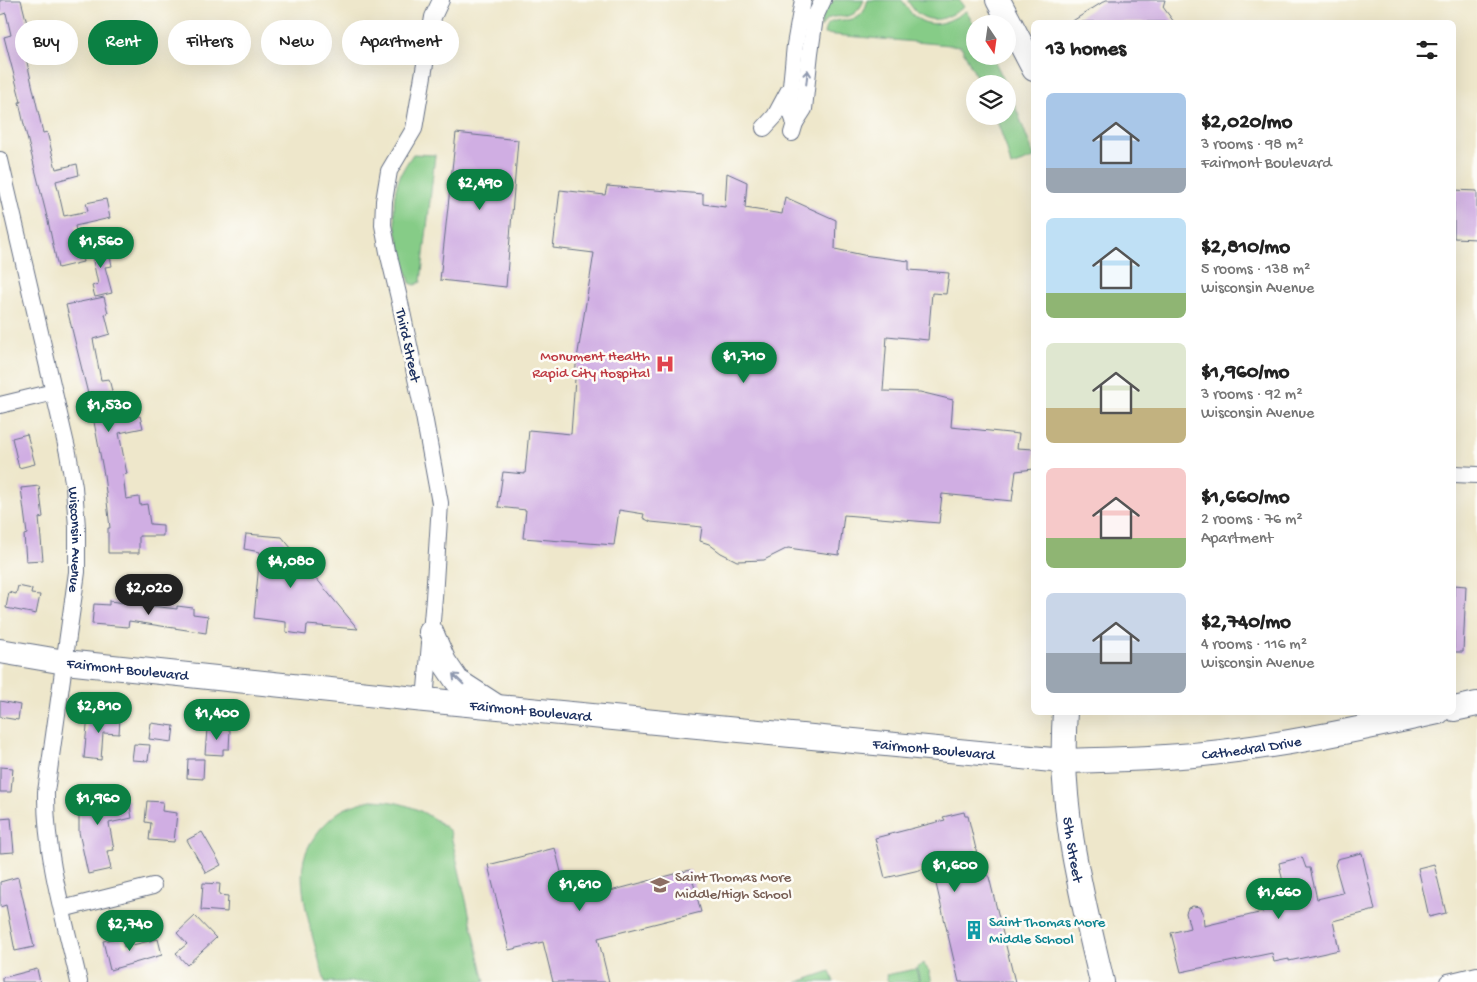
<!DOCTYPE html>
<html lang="en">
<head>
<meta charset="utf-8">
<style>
  :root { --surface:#fff; --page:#f2f2f2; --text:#222; --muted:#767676; --accent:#0b8043 }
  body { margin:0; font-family:"Gochi Hand",sans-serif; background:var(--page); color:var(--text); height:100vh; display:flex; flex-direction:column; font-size:19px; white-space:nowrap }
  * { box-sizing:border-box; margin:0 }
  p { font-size:16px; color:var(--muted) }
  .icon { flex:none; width:28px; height:28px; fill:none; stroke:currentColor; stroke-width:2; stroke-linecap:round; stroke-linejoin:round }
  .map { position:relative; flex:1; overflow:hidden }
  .panel { position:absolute; left:1031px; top:20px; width:425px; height:695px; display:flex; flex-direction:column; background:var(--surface); border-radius:8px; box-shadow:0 5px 20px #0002 }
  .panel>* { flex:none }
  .guide { position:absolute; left:15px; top:20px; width:475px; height:45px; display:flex; gap:10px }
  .needle { width:32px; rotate:167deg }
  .fabs { position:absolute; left:966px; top:15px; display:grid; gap:10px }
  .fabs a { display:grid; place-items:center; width:50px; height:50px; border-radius:50%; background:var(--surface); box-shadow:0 5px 20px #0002; font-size:25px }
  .price { position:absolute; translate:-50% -42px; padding:0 11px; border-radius:18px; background:var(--accent); color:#fff; font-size:16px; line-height:32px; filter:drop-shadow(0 1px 2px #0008) }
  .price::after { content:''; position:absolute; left:50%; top:30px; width:15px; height:11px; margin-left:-8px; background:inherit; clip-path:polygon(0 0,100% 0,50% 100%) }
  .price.active { background:#222; color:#fff }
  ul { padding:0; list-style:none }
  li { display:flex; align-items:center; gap:15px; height:125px; padding:0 15px }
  li span { display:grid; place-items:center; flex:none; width:140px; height:100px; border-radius:8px; color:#555 }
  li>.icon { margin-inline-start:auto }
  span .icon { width:60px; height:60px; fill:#fffc; stroke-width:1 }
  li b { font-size:21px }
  h2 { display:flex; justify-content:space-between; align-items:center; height:60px; padding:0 15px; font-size:21px }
  .chip { padding:0 18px; border-radius:22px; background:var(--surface); box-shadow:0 5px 20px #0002; font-size:18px; line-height:45px }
  .chip.active { background:var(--accent); color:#fff }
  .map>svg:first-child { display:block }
  .green { fill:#86cc87; stroke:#507e72 }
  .building { fill:#d0aee3 }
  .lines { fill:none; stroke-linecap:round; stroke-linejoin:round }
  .street-casing { stroke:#656f84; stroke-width:18 }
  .secondary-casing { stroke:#656f84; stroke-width:26 }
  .street { stroke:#fff; stroke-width:16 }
  .secondary { stroke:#fff; stroke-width:24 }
  .oneway { stroke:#8d97ae }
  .labels { text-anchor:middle; stroke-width:5; stroke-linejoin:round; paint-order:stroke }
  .street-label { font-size:15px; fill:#1b2f5e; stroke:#fdfcf7 }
  .health-label { font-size:15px; fill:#be3a42; stroke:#fdfcf7; text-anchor:end }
  .education-label { font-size:15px; fill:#785e54; stroke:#fdfcf7; text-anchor:start }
  .culture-label { font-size:15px; fill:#0d838f; stroke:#fdfcf7; text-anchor:start }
</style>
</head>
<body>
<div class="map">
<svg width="1477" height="982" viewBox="0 0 1477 982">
  <rect width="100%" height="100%" fill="#fdfcf7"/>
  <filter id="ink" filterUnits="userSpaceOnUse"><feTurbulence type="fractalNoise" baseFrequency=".02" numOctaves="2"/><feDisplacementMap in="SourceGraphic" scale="10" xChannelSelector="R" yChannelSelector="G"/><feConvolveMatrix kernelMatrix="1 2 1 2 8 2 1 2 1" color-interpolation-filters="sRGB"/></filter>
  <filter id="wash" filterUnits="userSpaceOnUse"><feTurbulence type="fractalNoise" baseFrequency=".0096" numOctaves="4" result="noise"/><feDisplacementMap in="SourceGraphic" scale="20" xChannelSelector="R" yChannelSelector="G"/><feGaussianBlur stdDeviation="1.12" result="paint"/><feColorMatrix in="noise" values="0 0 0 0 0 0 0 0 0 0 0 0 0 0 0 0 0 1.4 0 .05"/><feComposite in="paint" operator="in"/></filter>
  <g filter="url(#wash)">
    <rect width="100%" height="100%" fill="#eee7cb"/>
    <g class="green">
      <path d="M 834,0 L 864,0 C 851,31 831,4 821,28 C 820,15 824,9 834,0 Z"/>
      <path d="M 868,0 L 902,0 C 905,4 908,9 911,13 C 929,32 949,22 966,11 L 975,26 L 975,56 L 992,56 L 1006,84 L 980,84 L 961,46 L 824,34 C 827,12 848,26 861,15 C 865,11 866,5 868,0 Z"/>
      <path d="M 907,0 L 959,0 L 964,7 C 951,16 936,25 920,15 C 914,12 911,5 907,0 Z"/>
      <polygon points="1008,87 1034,156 1034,158 1011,166 1006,146 995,116 1008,116"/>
      <path d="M 413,154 L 435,155 L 421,282 L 415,285 L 410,283 C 402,251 388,217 397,185 C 400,173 407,163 413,154 Z"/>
      <path d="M 371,800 C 404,801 425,810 450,831 L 485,982 L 325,982 C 317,951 298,895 303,865 C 305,845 322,824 339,812 C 348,806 360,803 371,800 Z"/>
      <polygon points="923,963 929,971 932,982 920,982 917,968"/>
      <polygon points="916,969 919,982 888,982 886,975"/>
      <polygon points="830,971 834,982 797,982 798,982"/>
    </g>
    <g id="blocks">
      <g class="building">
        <polygon points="0,0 21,0 33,47 24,49 43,133 47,132 56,169 77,164 79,175 56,181 64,216 88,211 86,203 106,199 110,218 75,226 83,262 58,268 48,221 25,129 19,102 21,102 4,37 11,35 6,13 0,15"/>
        <polygon points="1106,0 1165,0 1163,7 1174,22 1071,22"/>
        <polygon points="456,133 518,140 506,287 440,280"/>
        <polygon points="727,173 747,182 745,208 782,214 785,197 836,220 835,249 863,255 909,261 909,270 949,273 946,294 932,293 928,340 887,336 883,391 920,392 953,400 951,427 1019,434 1017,448 1034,449 1034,469 1016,471 1012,501 942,494 939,523 844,515 839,555 788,548 764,560 737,561 721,553 709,544 700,541 702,527 651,522 643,518 644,514 619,510 614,545 523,538 526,510 498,507 503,472 525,474 529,430 571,434 576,365 594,253 553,248 560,190 605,195 607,186 703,194 703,204 725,207"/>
        <polygon points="1454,190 1477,191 1477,239 1454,238"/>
        <polygon points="98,240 101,253 109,251 112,266 105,267 112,293 95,297 92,286 98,284 89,242"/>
        <polygon points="104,297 108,313 105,314 110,334 93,339 101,380 109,379 112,391 106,393 112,423 140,416 143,428 119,433 127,474 123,475 126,499 139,497 140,505 147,504 150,524 163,525 163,536 139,536 139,553 108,553 108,528 110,528 104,475 91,406 66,305"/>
        <polygon points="27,434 35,464 19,468 12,438"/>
        <polygon points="39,486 43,517 39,518 43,560 26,561 24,535 27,534 21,488"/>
        <polygon points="246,534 282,537 358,629 307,625 306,635 286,632 286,622 254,618 260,552 244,549"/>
        <polygon points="1454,585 1466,586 1463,652 1454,652"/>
        <polygon points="18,586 32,589 31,594 40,595 36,614 6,608 9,592 16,594"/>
        <polygon points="109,601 177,609 177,606 193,608 193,614 208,616 206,633 129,621 128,627 92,624 94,604 109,605"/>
        <polygon points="0,701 20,705 18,720 0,717"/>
        <polygon points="88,715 120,718 119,734 103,733 101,760 84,758"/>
        <polygon points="151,723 174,726 172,742 149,739"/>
        <polygon points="207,729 230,730 229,749 223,749 223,755 205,754"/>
        <polygon points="134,744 150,745 148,761 132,760"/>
        <polygon points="188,759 204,759 203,779 187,778"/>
        <polygon points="0,767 13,768 11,792 0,792"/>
        <polygon points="79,786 105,786 105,805 129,800 132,818 109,823 114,850 107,851 111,869 88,874 79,832"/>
        <polygon points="147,801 163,802 162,811 177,813 174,842 149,840 151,823 145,822"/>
        <polygon points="964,812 965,816 968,816 979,862 985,861 1015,982 959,982 932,867 885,878 875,838 945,820 943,817"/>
        <polygon points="11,818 14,852 0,853 0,819"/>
        <polygon points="202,832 221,865 206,873 187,840"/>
        <polygon points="555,848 567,896 577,882 599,894 690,870 701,912 598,938 609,982 553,982 543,942 509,950 488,865"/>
        <polygon points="1362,853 1375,910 1333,921 1339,950 1289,961 1289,959 1274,962 1272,953 1181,972 1171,933 1190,928 1186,913 1188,908 1193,906 1200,907 1203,912 1204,926 1263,912 1262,910 1266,908 1265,903 1267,902 1267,899 1269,899 1267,891 1284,887 1279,863 1302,857 1306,868 1310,868 1317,899 1343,893 1335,865 1337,859"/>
        <polygon points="1434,864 1446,913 1429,917 1418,868"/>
        <polygon points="18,877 34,947 15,951 6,905 0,907 0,882"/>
        <polygon points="203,883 220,884 219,895 228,896 227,912 201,910"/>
        <polygon points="195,916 216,938 187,965 176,953 187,944 177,933"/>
        <polygon points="121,937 124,947 158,939 162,955 110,970 103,941"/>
        <polygon points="37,969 40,982 2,982 2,978"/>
      </g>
    </g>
  </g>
  <g filter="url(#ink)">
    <use href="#blocks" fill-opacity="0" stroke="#656f84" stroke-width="1"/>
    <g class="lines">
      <g class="street-casing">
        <g id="street">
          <polyline points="795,123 789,107 795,45 803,0"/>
          <polyline points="764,128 775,116 789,90"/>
          <polyline points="792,133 795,123 804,109 810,53 815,17 823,0"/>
          <path id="s1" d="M 0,160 L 68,453 L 74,487 L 77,527 L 77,572 L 46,792 C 45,857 65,920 79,982"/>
          <polyline points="0,405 54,392"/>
          <polyline points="1454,474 1477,475"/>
          <polyline points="425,700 434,598 440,503 424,416 399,298 388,252 383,225 384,201 389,171 414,129 433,17 441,0"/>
          <polyline points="62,909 153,886"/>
          <polyline points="1448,982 1477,975"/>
        </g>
      </g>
      <g class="secondary-casing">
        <g id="secondary">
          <polyline points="998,0 1034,69"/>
          <polyline points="431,632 444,662 457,681 494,705"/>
          <path id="s2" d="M 0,651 L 65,662 L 425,700 L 1063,761 C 1109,760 1156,759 1203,754 C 1282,746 1360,729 1438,712"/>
          <polyline points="1454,709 1477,704"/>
          <path id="s3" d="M 1065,712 C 1058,805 1081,893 1102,982"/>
        </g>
      </g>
      <use href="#street" class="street"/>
      <use href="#secondary" class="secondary"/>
    </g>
    <defs><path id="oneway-shaft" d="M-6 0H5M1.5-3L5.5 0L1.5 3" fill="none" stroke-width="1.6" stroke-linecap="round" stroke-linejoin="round" transform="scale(1.25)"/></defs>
    <g class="oneway">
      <use href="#oneway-shaft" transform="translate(807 77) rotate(-84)"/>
      <use href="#oneway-shaft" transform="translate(458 679) rotate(-136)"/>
    </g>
  </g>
  <defs>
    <g id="hospital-bare" transform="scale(1.5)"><path d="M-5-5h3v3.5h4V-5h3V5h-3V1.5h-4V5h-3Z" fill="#e0444e" stroke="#fdfcf7" stroke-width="2.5" paint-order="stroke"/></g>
    <g id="school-bare" transform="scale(1.5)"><path d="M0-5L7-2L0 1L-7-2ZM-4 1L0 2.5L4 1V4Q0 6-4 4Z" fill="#8d6e63" stroke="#fdfcf7" stroke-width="2.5" paint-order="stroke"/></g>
    <g id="building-bare" transform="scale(1.5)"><path d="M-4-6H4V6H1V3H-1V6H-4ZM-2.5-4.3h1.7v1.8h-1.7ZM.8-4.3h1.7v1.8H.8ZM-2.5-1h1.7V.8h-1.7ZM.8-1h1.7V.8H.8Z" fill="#0f9aa8" stroke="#fdfcf7" stroke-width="2.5" paint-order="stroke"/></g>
  </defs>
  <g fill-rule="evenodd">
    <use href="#hospital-bare" x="665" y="364"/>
    <use href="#school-bare" x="660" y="885"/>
    <use href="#building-bare" x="974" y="930"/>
  </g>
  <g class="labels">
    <g class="street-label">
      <text transform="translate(409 345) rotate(78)" y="5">Third Street</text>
      <text dy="5" stroke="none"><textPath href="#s1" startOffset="388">Wisconsin Avenue</textPath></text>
      <text dy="5" stroke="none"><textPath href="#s2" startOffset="129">Fairmont Boulevard</textPath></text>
      <text dy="5" stroke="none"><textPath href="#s2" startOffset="534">Fairmont Boulevard</textPath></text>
      <text dy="5" stroke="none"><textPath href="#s2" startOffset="1258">Cathedral Drive</textPath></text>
      <text dy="5" stroke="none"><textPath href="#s2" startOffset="939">Fairmont Boulevard</textPath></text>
      <text dy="5" stroke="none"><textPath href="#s3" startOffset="138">5th Street</textPath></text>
    </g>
    <g class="health-label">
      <text x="650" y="360">Monument Health<tspan x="650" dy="17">Rapid City Hospital</tspan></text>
    </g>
    <g class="education-label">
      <text x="675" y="881">Saint Thomas More<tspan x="675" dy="17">Middle/High School</tspan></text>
    </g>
    <g class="culture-label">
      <text x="989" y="926">Saint Thomas More<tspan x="989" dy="17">Middle School</tspan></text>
    </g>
  </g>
</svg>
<div class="fabs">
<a><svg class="needle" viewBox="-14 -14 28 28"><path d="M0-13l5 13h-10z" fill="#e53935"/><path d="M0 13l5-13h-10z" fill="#767676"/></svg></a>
<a><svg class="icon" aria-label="layers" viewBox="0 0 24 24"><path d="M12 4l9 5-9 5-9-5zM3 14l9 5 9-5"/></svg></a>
</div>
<b class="price" style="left:480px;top:211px">$2,490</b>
<b class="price" style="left:101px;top:269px">$1,560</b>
<b class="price" style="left:744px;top:384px">$1,710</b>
<b class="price" style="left:109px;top:433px">$1,530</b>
<b class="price" style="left:291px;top:589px">$4,080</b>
<b class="price active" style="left:149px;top:616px">$2,020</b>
<b class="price" style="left:99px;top:734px">$2,810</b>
<b class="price" style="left:217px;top:741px">$1,400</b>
<b class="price" style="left:98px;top:826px">$1,960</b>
<b class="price" style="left:955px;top:893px">$1,600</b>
<b class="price" style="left:580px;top:912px">$1,610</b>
<b class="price" style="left:1279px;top:920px">$1,660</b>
<b class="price" style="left:130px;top:952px">$2,740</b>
<div class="guide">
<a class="chip">Buy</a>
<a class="chip active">Rent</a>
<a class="chip">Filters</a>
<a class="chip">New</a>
<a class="chip">Apartment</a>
</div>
<section class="panel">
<h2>13 homes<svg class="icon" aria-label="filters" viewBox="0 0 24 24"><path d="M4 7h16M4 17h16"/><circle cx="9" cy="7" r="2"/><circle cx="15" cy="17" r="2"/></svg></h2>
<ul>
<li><span style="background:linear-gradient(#a9c7e8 75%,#9aa5b1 0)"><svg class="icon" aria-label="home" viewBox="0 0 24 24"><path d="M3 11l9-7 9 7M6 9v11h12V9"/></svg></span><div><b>$2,020/mo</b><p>3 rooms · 98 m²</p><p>Fairmont Boulevard</p></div></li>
<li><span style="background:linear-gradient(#bfe0f5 75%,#8fb573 0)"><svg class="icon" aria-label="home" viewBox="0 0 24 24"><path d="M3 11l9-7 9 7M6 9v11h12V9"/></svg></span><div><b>$2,810/mo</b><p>5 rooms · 138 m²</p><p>Wisconsin Avenue</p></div></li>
<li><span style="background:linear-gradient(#dfe7d0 65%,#c2b280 0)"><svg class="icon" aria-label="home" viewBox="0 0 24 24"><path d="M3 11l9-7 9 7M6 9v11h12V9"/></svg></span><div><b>$1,960/mo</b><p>3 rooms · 92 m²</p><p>Wisconsin Avenue</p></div></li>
<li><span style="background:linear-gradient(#f6c9c9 70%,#8fb573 0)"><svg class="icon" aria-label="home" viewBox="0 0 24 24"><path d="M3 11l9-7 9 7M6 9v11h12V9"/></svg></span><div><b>$1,660/mo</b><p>2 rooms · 76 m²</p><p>Apartment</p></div></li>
<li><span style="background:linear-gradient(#c9d6e8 60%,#9aa5b1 0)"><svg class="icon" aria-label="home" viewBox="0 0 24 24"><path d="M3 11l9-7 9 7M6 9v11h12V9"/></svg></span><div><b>$2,740/mo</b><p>4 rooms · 116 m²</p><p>Wisconsin Avenue</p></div></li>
</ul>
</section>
</div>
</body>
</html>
